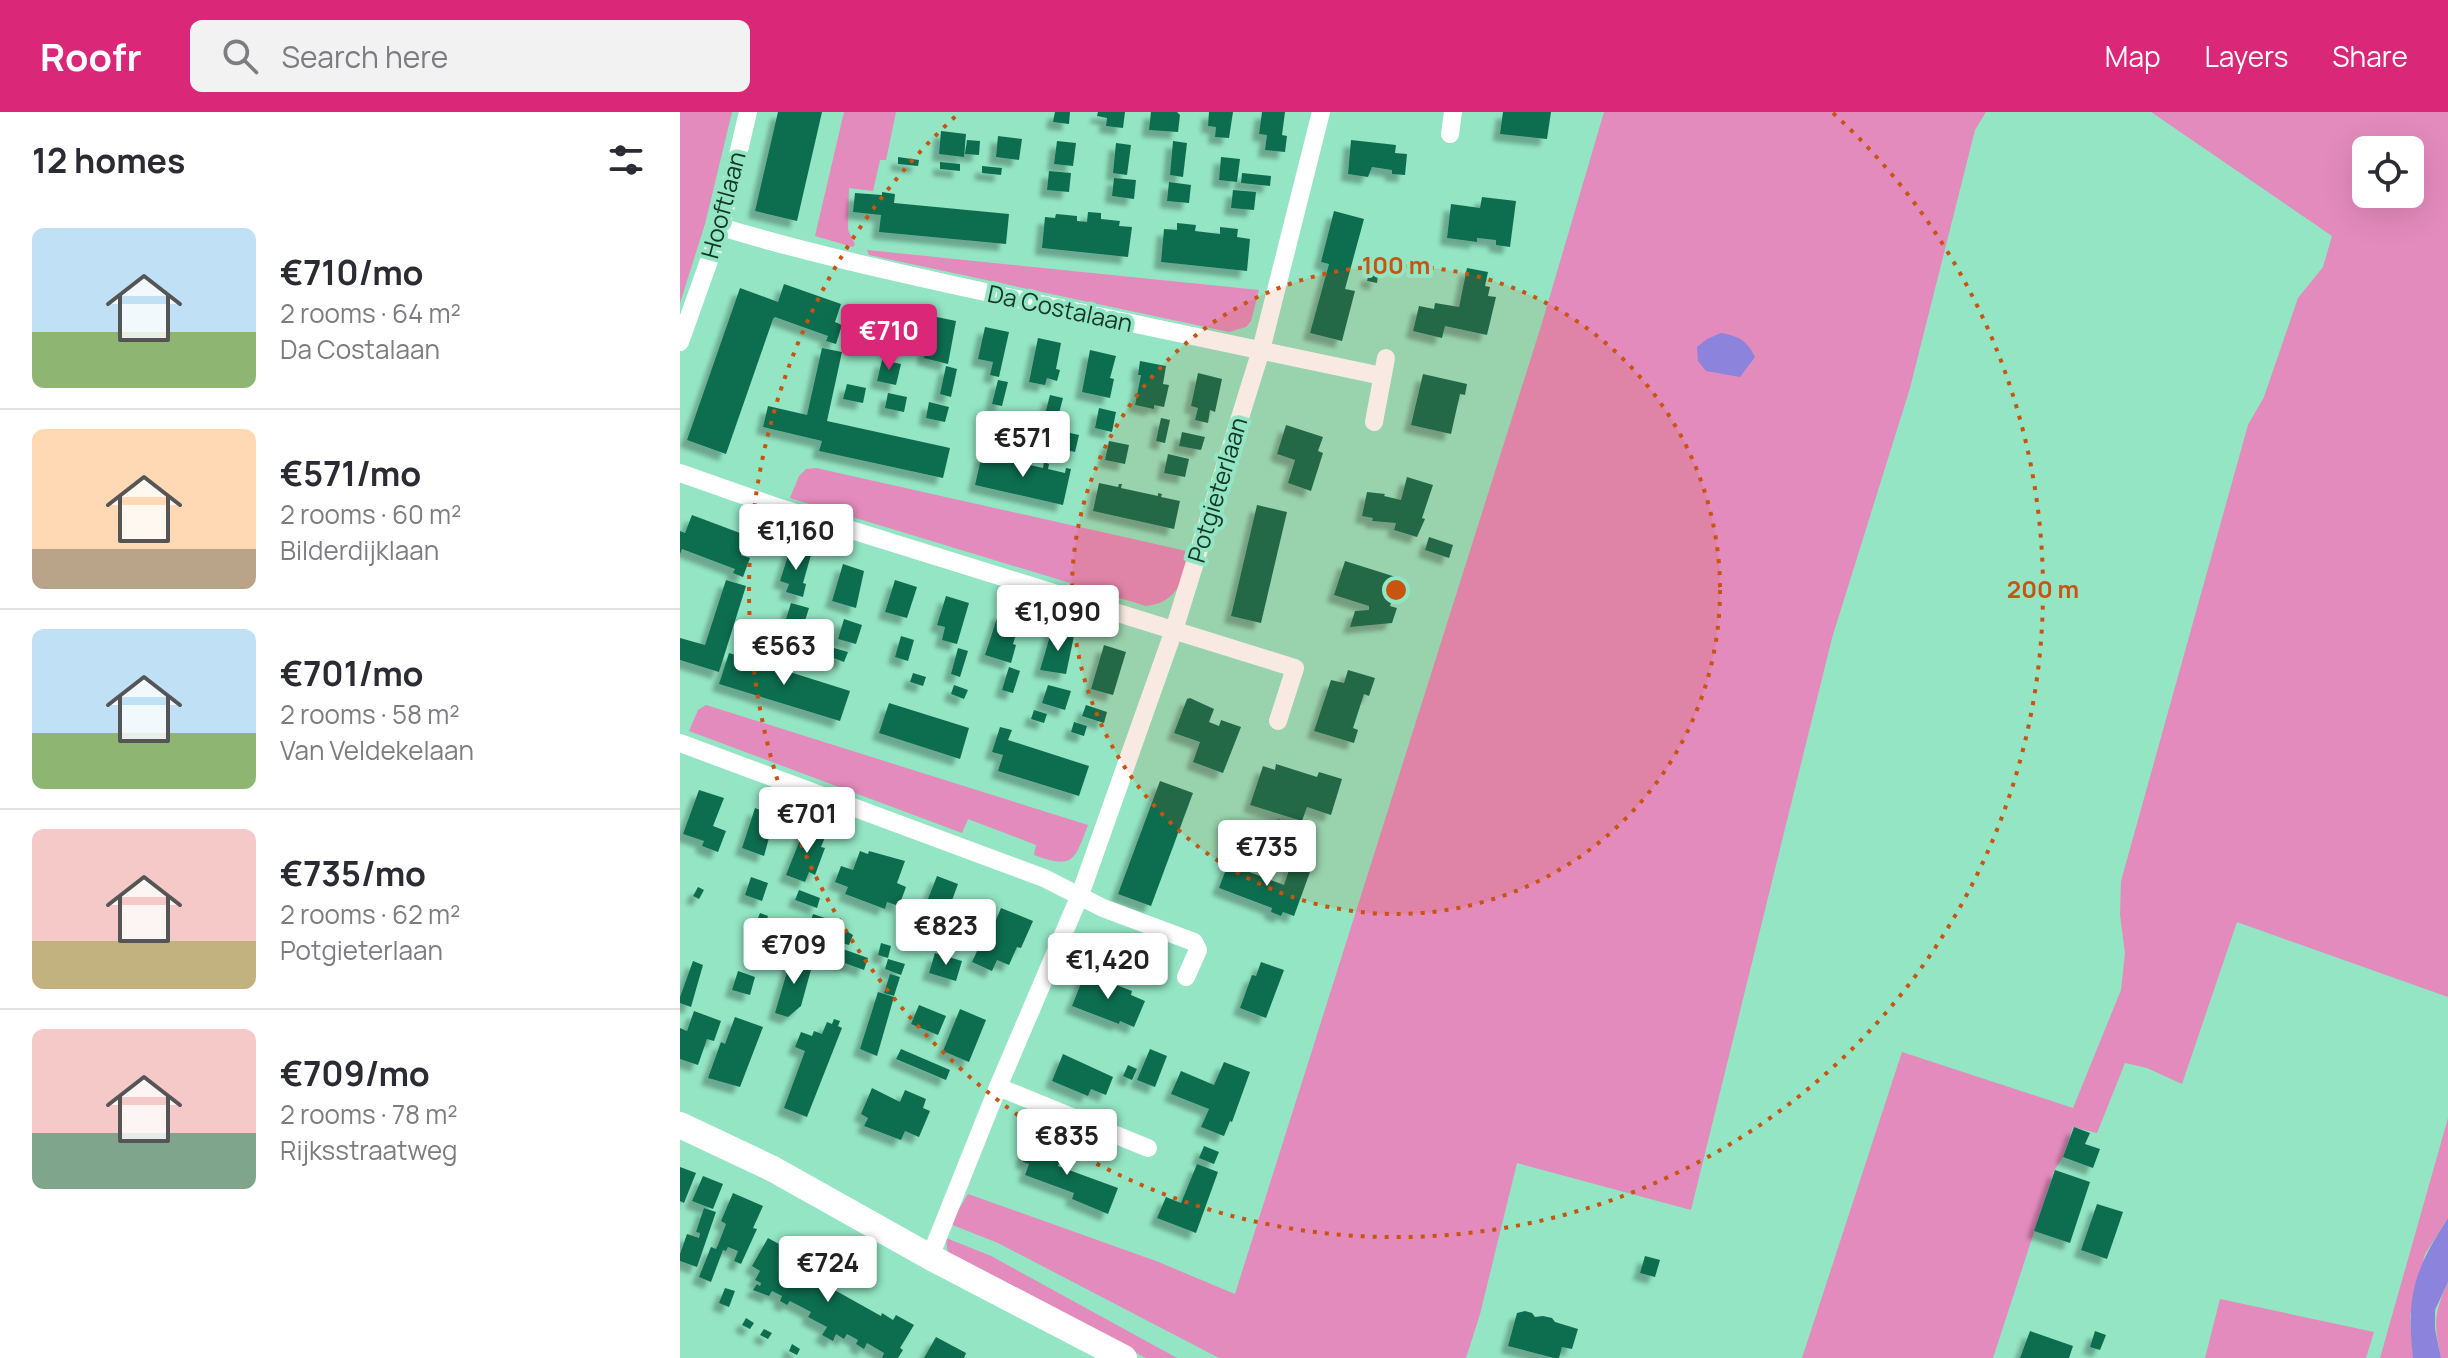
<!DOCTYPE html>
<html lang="en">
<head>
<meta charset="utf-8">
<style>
  :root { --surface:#fff; --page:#f2f2f3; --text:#2b2b33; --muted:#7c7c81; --line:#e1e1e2; --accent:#db2777 }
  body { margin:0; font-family:Manrope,sans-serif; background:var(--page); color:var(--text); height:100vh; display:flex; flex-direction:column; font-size:30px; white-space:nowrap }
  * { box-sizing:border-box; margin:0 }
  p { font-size:26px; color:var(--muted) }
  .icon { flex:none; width:44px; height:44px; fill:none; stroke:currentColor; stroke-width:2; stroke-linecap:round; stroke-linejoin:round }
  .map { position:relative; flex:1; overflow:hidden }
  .drawer { display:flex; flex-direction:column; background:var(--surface); width:680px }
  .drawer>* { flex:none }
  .controls { position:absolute; left:1672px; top:24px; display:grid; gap:16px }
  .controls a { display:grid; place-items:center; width:72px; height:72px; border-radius:12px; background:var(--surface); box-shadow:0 8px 32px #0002; font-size:40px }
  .price { position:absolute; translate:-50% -68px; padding:0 18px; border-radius:8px; background:#fff; color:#222; font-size:26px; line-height:52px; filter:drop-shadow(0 2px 4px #0008) }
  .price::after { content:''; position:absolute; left:50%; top:48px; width:24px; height:18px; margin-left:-12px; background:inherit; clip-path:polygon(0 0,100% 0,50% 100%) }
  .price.selected { background:var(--accent); color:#fff }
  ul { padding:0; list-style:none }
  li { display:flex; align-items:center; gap:24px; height:200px; padding:0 32px }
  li+li { border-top:2px solid var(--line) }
  li span { display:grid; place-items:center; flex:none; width:224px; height:160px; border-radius:12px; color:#555 }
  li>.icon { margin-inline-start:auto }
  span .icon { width:96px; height:96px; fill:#fffc; stroke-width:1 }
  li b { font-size:34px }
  h2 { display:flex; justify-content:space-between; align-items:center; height:96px; padding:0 32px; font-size:34px }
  header { display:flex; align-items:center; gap:48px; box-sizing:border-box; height:112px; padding:0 40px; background:var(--accent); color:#fff }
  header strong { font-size:38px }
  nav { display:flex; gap:44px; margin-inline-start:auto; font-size:28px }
  .search { width:560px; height:72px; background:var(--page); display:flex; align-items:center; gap:20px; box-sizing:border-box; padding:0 28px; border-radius:12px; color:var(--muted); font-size:30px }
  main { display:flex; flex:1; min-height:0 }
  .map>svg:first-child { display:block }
  .green { fill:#e38bbc; fill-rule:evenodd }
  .water { fill:#8b83dc }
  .building { fill:#106d50; filter:url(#shadow) }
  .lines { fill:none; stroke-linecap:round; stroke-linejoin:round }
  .street { stroke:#fff; stroke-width:18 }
  .secondary { stroke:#fff; stroke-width:26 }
  .ring { fill:none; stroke:#c85410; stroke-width:4; stroke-dasharray:4 8 }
  .labels { text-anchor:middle; stroke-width:8; stroke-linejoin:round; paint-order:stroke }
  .street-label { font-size:24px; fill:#133629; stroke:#93e5c3 }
  .centre { fill:#c85410; stroke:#93e5c3; stroke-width:4 }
  .ring-label { font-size:24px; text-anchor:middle; font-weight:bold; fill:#c85410; stroke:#93e5c3; stroke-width:8; stroke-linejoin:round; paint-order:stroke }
</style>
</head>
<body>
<header>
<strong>Roofr</strong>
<div class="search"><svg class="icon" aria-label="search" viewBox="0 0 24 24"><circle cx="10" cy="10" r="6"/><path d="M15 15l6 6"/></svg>Search here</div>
<nav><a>Map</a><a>Layers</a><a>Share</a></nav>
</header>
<main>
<section class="drawer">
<h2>12 homes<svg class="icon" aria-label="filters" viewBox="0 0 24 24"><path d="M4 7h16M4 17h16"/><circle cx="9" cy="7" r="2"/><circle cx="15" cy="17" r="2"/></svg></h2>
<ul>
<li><span style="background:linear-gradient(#bfe0f5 65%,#8fb573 0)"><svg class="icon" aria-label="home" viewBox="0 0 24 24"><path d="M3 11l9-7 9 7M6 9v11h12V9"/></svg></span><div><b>€710/mo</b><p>2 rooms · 64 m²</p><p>Da Costalaan</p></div></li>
<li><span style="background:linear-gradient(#ffd9b3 75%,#b9a48a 0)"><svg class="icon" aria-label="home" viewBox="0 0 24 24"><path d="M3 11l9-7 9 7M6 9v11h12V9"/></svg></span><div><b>€571/mo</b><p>2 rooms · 60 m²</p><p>Bilderdijklaan</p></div></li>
<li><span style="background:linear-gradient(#bfe0f5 65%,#8fb573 0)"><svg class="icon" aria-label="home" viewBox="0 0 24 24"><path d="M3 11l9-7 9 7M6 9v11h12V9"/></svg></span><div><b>€701/mo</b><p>2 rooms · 58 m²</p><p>Van Veldekelaan</p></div></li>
<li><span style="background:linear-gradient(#f6c9c9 70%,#c2b280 0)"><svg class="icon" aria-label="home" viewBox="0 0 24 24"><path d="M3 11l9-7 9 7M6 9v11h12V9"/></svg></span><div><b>€735/mo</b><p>2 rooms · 62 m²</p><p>Potgieterlaan</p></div></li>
<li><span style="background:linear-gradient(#f6c9c9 65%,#7fa58c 0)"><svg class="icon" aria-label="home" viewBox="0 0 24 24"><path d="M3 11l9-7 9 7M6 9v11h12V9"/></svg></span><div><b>€709/mo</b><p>2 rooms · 78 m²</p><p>Rijksstraatweg</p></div></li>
</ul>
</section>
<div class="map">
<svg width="1768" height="1246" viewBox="0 0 1768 1246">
  <defs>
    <filter id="shadow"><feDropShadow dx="-7" dy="7" stdDeviation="2" flood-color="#0004"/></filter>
  </defs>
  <rect width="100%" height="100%" fill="#93e5c3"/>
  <g class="green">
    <polygon points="0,0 52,0 25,112 0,191"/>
    <polygon points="164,0 216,0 206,48 200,48 193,79 169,76 168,118 175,132 173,135 135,124"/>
    <polygon points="924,0 1306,0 1295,18 1230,276 1152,526 1011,1098 837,1051 800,1202 786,1246 539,1246 318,1131 270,1112 288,1082 476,1149 555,1182 862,211"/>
    <path d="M 1471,0 L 1768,0 L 1768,885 L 1557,810 L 1502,972 L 1467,956 L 1445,951 L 1417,1021 L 1393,1015 L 1383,1045 L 1374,1059 L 1313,1246 L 1122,1246 L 1222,940 L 1393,996 L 1441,878 L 1445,841 L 1440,803 L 1441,769 L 1568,313 L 1584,285 L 1618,186 L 1643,155 L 1652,124 ZM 1730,38 L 1730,82 L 1686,82 L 1686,38 Z"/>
    <polygon points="187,138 579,178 571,209 566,215 549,220 189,143"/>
    <path d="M 136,356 L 511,440 C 502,468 499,490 466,494 L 110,386 L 119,364 L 126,357 Z"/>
    <path d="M 26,593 L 408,713 C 394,750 393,757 354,743 L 356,733 L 288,707 L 282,721 L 9,619 L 18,598 Z"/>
    <polygon points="1768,1006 1768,1106 1745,1142 1730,1204 1733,1246 1700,1246"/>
    <polygon points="266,1126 311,1144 497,1246 466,1246 268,1143"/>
    <path d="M 1768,1170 L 1768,1246 L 1761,1246 C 1754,1210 1753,1204 1768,1170 Z"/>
    <polygon points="1540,1187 1694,1220 1686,1246 1525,1246"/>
  </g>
  <g class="water">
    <path d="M 1041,221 C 1059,224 1067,229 1075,245 L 1060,265 L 1026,259 L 1018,249 L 1017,235 L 1027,227 Z"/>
    <path d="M 1768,1106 L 1768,1170 L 1755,1198 L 1755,1217 L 1761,1246 L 1733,1246 C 1726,1183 1734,1159 1768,1106 Z"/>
  </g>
  <g class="building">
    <polygon points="98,0 142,0 117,109 75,99"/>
    <polygon points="375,0 390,0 389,12 373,10"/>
    <polygon points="418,0 445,0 443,16 426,14 427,6 417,4"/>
    <polygon points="471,0 497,0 500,3 498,20 469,18"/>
    <polygon points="529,0 553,0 549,26 535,25 536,15 528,14"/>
    <polygon points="582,0 605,0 602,23 607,24 605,40 585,38 587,23 579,22"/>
    <polygon points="823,0 871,0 867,27 820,22"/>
    <polygon points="261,19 286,22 284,45 259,42"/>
    <polygon points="318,24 342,27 339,48 316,45"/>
    <polygon points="287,28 300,29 299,43 285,42"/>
    <polygon points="671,28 716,33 715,41 727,42 725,63 712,62 712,58 692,55 688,65 668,62"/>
    <polygon points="377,29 396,31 393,54 374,52"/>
    <polygon points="493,29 507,31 503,65 490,63"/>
    <polygon points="436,31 451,33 447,63 433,61"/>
    <polygon points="218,45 239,48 238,54 218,52"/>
    <polygon points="541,45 560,47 557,70 539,68"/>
    <polygon points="260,50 280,52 280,59 260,57"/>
    <polygon points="302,54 322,56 321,63 302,61"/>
    <polygon points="369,59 391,61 389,80 367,78"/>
    <polygon points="562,61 591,64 590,74 561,71"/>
    <polygon points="434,66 456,68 454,87 432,84"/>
    <polygon points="489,70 511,73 509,91 487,89"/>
    <polygon points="553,78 576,80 574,98 551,96"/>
    <polygon points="202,80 215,82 214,91 329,102 326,132 199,120 201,103 173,100 175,81 202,83"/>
    <polygon points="802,85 836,89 830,135 816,133 816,128 797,126 797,130 767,126 771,92 800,96"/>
    <polygon points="654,99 684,107 665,177 675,179 662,229 630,221 649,152 641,150"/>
    <polygon points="408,100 421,101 421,107 440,109 439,114 452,115 448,145 362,136 365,105 375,106 376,102 387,103 397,104 397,109 407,110"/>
    <polygon points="497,111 516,113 515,119 540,122 540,115 558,117 557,125 570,127 567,159 481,150 484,117 497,118"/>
    <polygon points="787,156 808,160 805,174 810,175 808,184 816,185 807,223 765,214 762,226 733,219 739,194 754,197 755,191 779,195"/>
    <polygon points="689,161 698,163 697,171 687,169"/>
    <polygon points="104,172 161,192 155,210 162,213 156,232 146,229 148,224 95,205 93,207 46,342 7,328 60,176 98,190"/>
    <polygon points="198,193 221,197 215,224 211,223 210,230 190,226"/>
    <polygon points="252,204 276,209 268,252 244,246 246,231 238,230 241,215 249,217"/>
    <polygon points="305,215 329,220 319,265 310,263 313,250 298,247"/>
    <polygon points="358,226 381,231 376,257 380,258 377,269 367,266 365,273 349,270"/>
    <polygon points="142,236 162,240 147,309 270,336 263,366 139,339 142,329 83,315 88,294 127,303"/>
    <polygon points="410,238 436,244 430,266 434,267 430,286 402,280"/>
    <polygon points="202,248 221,252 216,273 197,269"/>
    <polygon points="460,249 486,254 483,272 489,273 484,295 474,293 474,297 455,293 461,263 458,263"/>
    <polygon points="266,254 277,257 271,285 260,282"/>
    <polygon points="518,261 542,267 535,300 530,298 528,311 515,308 518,296 511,294"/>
    <polygon points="743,262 787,272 785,283 780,282 771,322 731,313"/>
    <polygon points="318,268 328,270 322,294 312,292"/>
    <polygon points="167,272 186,276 183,291 163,287"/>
    <polygon points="208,281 227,285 224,300 205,296"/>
    <polygon points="370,283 383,286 377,309 364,306"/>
    <polygon points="249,290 269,295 265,310 246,306"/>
    <polygon points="419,296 436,300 432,320 415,316"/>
    <polygon points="317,305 339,310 335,327 313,322"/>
    <polygon points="481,306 490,308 485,331 476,329"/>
    <polygon points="606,313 643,325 638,339 643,341 631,379 608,371 615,348 597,342"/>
    <polygon points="377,318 399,323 395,340 374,335"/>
    <polygon points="502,320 525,325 521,338 499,334"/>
    <polygon points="429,329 449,333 445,352 425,348"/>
    <polygon points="302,342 363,356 364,350 369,352 368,357 385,361 386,356 391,357 383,393 295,373"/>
    <polygon points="488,342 509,347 505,365 484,361"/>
    <polygon points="727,365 753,373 742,406 745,407 737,425 714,418 716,411 692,409 693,406 682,404 687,380 705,382 704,384 721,388"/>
    <polygon points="419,371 438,375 439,372 442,372 441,376 478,384 478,381 482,382 481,385 500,389 494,417 413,399"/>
    <polygon points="577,393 607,400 581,511 551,504"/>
    <polygon points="12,403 68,424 61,443 70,446 63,465 53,461 55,457 2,437 0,442 0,419 5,421"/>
    <polygon points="749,425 773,433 769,446 745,438"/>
    <polygon points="110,437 131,443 123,471 126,472 123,485 106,480 109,472 100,469"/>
    <polygon points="665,449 719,466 710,494 717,496 712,511 670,515 675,499 689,498 689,494 654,483"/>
    <polygon points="163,452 184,459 176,496 152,489"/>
    <polygon points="46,468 66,474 39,560 0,548 0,526 25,533"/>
    <polygon points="215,468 237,475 227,506 205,500"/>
    <polygon points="266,484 289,491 277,532 262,528 265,515 257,513"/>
    <polygon points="111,491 129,496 123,515 105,510"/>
    <polygon points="319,500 341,507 333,532 336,533 331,551 305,543"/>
    <polygon points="164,507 182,513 176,532 158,527"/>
    <polygon points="74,511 87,515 84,525 71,521"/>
    <polygon points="372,517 394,524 386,562 360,558"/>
    <polygon points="114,523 128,528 125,537 112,533"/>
    <polygon points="221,524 234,528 228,549 215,545"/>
    <polygon points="424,533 446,540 433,583 411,577"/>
    <polygon points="154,536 168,540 164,550 151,545"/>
    <polygon points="278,536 288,539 280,565 271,562"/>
    <polygon points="49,541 170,579 160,609 39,572"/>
    <polygon points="329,555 340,559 333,581 322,578"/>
    <polygon points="668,558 695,566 689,584 684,582 673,616 678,618 674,631 634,619 651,568 664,571"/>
    <polygon points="233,561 246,565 243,574 230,570"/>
    <polygon points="274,573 288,578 284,587 271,582"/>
    <polygon points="368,573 391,579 385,598 362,591"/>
    <polygon points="510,586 534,597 529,610 539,614 541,608 561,615 543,661 513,650 520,630 494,621 507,587"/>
    <polygon points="209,591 289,616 280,647 199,621"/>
    <polygon points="406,593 427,600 424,611 402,604"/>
    <polygon points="354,598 367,602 364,611 351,607"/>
    <polygon points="394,610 407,614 404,624 391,620"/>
    <polygon points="320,615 332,618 328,628 409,654 399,684 318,659 323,643 312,640"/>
    <polygon points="596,652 637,665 639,660 662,667 651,703 627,695 622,709 570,693 583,654 595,658"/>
    <polygon points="480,669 513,681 471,794 438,782"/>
    <polygon points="19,678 44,686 33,714 46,719 38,740 22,734 24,729 3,722"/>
    <polygon points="75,696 95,704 84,744 62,736"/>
    <polygon points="598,707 610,711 606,721 595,717"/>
    <polygon points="125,715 146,723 141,735 145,736 135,763 129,760 125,770 106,763"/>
    <polygon points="180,739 188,742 189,739 225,749 217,771 226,775 219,794 207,790 205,797 165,782 168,775 155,770 161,754 173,758"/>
    <polygon points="548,752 604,773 611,752 630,760 614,804 603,800 601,804 591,800 592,796 539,776"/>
    <polygon points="257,764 278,772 267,802 272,804 262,830 246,824 253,806 242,802"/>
    <polygon points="71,765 88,771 82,789 65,783"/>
    <polygon points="18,775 24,778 19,787 13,784"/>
    <polygon points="119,778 140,786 137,796 115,788"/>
    <polygon points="321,796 353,809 341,836 337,835 329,853 317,848 312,859 292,850 298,837 303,839"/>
    <polygon points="80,801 88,804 84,814 76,811"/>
    <polygon points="133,802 151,808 145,826 127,820"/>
    <polygon points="106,814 119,818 111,842 99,837"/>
    <polygon points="163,817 173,823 169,833 158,830"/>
    <polygon points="121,822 188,846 184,858 117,834"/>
    <polygon points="201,831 211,834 208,846 198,843"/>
    <polygon points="255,841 282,849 276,869 249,861"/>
    <polygon points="112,842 125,846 132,854 121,894 108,905 95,901"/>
    <polygon points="208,847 225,852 221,863 205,857"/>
    <polygon points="13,849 23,853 11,895 0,891 0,885"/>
    <polygon points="581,850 604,858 586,906 560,896 572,863 576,864"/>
    <polygon points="58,859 75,865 70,883 52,878"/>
    <polygon points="405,861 452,879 451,883 465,889 454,915 440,909 439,912 392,894"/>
    <polygon points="210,862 220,865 214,884 204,881"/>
    <polygon points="198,880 214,885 197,944 180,937"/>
    <polygon points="239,893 266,904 258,923 231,912"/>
    <polygon points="280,897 306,908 289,950 263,939"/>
    <polygon points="14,899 41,909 34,929 27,927 18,953 0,947 0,916 7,919"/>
    <polygon points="55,905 83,915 60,975 28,966 41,930 45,932"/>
    <polygon points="154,907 160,909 158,914 162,916 127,1005 104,996 125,939 115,935 121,920 132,924 134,919 142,922 147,910 152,912"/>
    <polygon points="221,937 270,958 266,968 216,947"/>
    <polygon points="470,937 487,944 475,975 457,968"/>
    <polygon points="383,942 433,965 426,983 411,977 408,984 372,969"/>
    <polygon points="544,950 570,960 552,1010 550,1009 544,1024 521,1015 529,997 491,982 501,959 534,973"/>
    <polygon points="448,953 457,957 452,968 443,964"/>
    <polygon points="192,976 220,990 225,978 246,987 243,996 250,999 239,1025 225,1019 221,1028 184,1014 188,1006 181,1002"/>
    <polygon points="378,1013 385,1016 382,1025 374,1022"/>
    <polygon points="1394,1015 1410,1021 1405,1032 1420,1037 1413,1056 1383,1045"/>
    <polygon points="359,1027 384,1037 378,1054 438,1076 428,1102 392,1087 394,1081 345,1063 349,1052 343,1050 343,1044 348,1036 354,1038"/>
    <polygon points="524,1034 539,1040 534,1052 519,1046"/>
    <polygon points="517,1052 538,1060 516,1121 477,1106 486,1085 501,1091"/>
    <polygon points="0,1055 16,1061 4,1091 0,1089"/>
    <polygon points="1375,1058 1410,1070 1390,1131 1354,1119"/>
    <polygon points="23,1064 43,1072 33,1097 12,1089"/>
    <polygon points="53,1081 83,1094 73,1116 77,1117 61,1152 54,1149 58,1139 48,1135 46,1139 43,1138 31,1170 19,1165 31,1135 36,1137 38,1133 46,1112 41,1109"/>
    <polygon points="1417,1092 1443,1100 1427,1147 1401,1138"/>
    <polygon points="24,1096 36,1100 17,1155 0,1149 0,1142 7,1122 19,1126 20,1121 16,1120"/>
    <polygon points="88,1126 110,1138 107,1144 121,1151 117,1157 201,1204 202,1201 213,1208 216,1203 234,1213 220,1236 223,1238 218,1246 202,1246 204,1241 187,1231 184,1237 176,1232 178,1228 167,1222 164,1227 156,1222 153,1229 142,1223 147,1215 128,1205 131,1200 110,1189 107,1193 100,1189 102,1184 92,1179 89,1184 73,1178 77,1172 80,1174 81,1171 75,1168 80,1159 72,1154"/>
    <polygon points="965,1144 980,1148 975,1165 960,1161"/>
    <polygon points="45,1176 55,1179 49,1195 39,1191"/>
    <polygon points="845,1199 852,1201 855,1205 863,1204 872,1206 875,1210 898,1217 892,1237 882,1235 879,1246 874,1246 828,1234 837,1201"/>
    <polygon points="66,1206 74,1211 70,1217 62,1213"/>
    <polygon points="84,1217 92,1221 88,1227 80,1223"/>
    <polygon points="1350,1219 1393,1234 1389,1246 1340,1246"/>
    <polygon points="1415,1219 1426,1223 1420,1238 1410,1235"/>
    <polygon points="256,1225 286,1241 284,1246 244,1246"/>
    <polygon points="112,1232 120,1237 117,1243 109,1239"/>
  </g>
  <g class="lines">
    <g class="street">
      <polyline points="770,22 773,0"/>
      <path d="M 41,115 C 134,143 228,163 323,184 C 449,211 576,237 702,264"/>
      <polyline points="0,230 41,115 68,0"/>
      <polyline points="694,310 706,246"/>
      <polyline points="0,361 94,394 615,556 598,609"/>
      <polyline points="0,631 364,766 423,796 514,830 518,838 506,865"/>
      <polyline points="318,975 468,1036"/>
      <polyline points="250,1145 318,975 400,783 494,518 581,238 641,0"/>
    </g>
    <polyline class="secondary" points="0,1013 93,1057 250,1145 444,1246"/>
  </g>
  <circle cx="716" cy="478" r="324" fill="#c85410" fill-opacity=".12"/>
  <g class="ring">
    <circle cx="716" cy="478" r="324"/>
    <path d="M1153 1A647 647 0 1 1 279 1"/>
  </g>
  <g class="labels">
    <g class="street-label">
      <text transform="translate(44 93) rotate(-75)" y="8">Hooftlaan</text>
      <text transform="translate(380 197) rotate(12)" y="8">Da Costalaan</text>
      <text transform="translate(538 378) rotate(-73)" y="8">Potgieterlaan</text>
    </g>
  </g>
  <circle cx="716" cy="478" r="12" class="centre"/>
  <g class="ring-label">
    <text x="716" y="162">100 m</text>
    <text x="1363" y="486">200 m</text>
  </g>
</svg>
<div class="controls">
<a><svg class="icon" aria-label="locate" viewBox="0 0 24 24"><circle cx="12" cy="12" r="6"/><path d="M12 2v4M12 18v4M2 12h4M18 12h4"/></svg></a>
</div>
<b class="price selected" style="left:209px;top:260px">€710</b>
<b class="price" style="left:343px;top:367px">€571</b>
<b class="price" style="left:116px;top:460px">€1,160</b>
<b class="price" style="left:378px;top:541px">€1,090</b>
<b class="price" style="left:104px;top:575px">€563</b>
<b class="price" style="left:127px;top:743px">€701</b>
<b class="price" style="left:587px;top:776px">€735</b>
<b class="price" style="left:266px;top:855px">€823</b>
<b class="price" style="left:114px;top:874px">€709</b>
<b class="price" style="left:428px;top:889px">€1,420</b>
<b class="price" style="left:387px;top:1065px">€835</b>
<b class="price" style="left:148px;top:1192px">€724</b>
</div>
</main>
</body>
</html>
